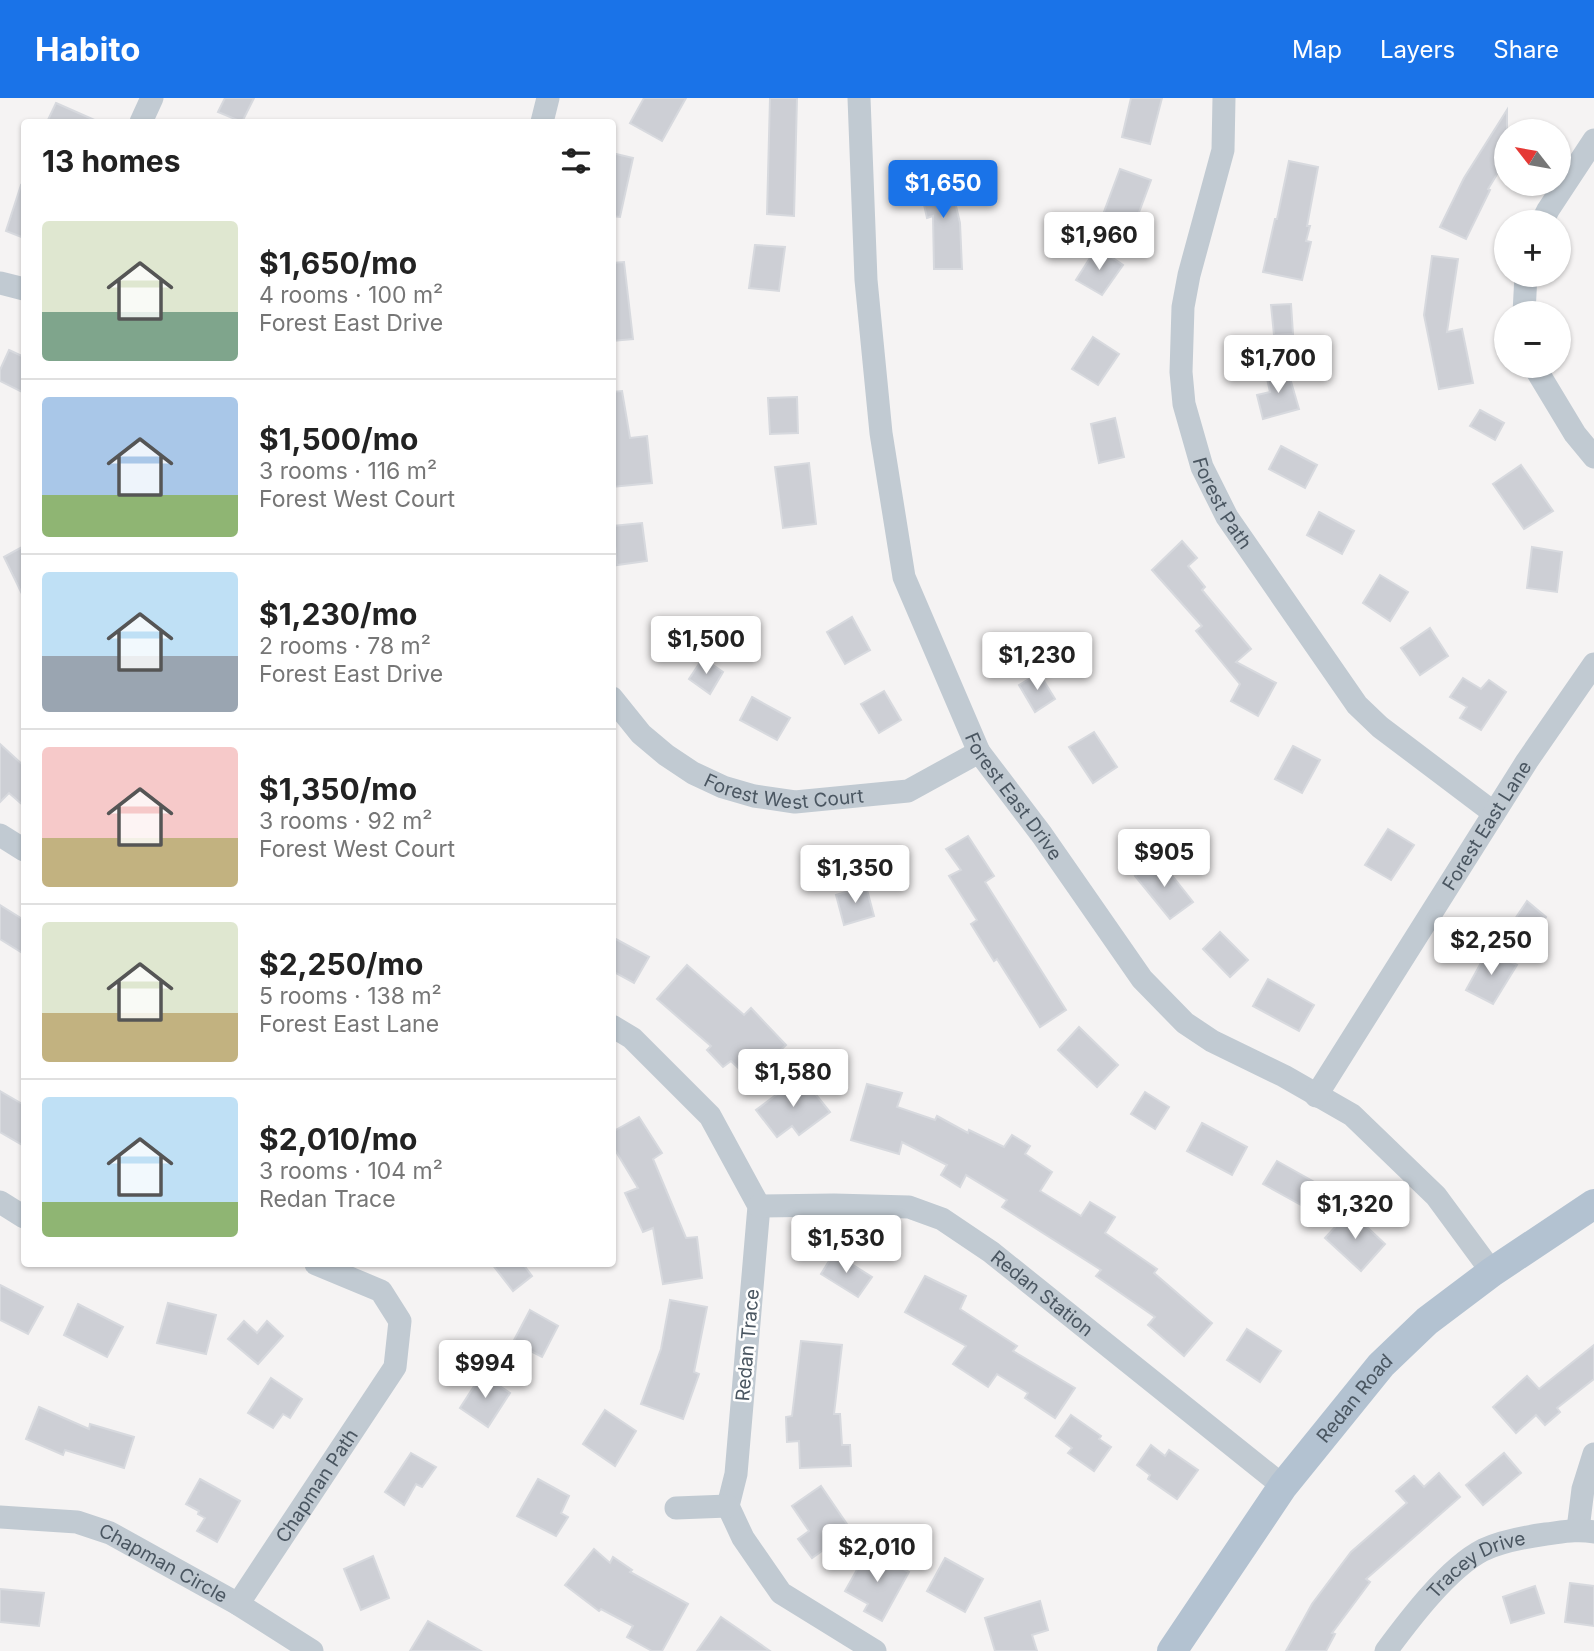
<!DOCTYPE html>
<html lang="en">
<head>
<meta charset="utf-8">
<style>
  :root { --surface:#fff; --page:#f6f6f6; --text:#222; --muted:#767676; --line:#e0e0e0; --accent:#1a73e8 }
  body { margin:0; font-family:Inter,sans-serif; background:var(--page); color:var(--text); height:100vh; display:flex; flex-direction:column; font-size:26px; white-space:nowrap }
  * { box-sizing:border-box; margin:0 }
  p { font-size:23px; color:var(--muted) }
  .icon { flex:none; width:38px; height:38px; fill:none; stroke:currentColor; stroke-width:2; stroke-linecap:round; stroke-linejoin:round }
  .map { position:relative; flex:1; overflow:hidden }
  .side { position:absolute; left:21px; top:21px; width:595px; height:1148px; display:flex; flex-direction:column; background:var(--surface); border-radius:7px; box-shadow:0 2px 5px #0004 }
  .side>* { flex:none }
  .needle { width:46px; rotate:301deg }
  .fabs { position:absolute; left:1494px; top:21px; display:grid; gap:14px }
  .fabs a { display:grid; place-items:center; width:77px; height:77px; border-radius:50%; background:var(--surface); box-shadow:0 2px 5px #0004; font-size:35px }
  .price { position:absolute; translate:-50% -60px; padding:0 16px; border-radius:7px; background:#fff; color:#222; font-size:23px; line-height:46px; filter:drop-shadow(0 2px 4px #0008) }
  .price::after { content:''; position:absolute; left:50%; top:42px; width:21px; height:16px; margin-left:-10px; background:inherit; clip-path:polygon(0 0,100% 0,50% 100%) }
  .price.selected { background:var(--accent); color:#fff }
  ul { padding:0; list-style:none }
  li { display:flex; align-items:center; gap:21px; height:175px; padding:0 21px }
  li+li { border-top:2px solid var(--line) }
  li span { display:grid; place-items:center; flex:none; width:196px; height:140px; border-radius:7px; color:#555 }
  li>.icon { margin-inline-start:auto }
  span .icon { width:84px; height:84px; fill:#fffc; stroke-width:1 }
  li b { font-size:30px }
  h2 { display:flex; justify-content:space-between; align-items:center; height:84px; padding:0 21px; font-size:30px }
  header { display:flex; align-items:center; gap:42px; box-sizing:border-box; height:98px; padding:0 35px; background:var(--accent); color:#fff }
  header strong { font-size:33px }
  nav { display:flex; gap:38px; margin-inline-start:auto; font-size:24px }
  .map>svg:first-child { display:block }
  .building { fill:#cdcfd5; stroke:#d7d9de; stroke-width:2 }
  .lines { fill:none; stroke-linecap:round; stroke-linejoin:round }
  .minor { stroke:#c1cad2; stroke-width:23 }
  .major { stroke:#b3c2d1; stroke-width:30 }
  .labels { text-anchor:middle; stroke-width:5; stroke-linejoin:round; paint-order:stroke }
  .street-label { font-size:19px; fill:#4a5661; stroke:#fff }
</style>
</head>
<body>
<header>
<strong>Habito</strong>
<nav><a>Map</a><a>Layers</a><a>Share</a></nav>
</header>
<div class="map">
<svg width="1594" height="1553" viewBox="0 0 1594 1553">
  <rect width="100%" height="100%" fill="#f5f3f3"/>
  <g class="building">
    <polygon points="225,0 254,0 242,24 218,14"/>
    <polygon points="644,0 686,0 662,43 630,25"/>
    <polygon points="770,0 797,0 794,118 767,116"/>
    <polygon points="1131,0 1162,0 1150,46 1122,39"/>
    <polygon points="56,5 99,24 47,24"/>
    <polygon points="1507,12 1507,60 1488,91 1490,92 1466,141 1440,129 1464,80"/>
    <polygon points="612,55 633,60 620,119 612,118"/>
    <polygon points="1289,63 1318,69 1307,128 1310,128 1306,143 1311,144 1302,182 1263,174 1275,121 1277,121"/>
    <polygon points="1120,71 1151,82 1132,133 1101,122"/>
    <polygon points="948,74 960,125 962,171 934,171 933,118 927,120 918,80"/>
    <polygon points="21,87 24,88 24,140 6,133"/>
    <polygon points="755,147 785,149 779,193 749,190"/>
    <polygon points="1097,149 1123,167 1102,197 1076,182"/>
    <polygon points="1432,158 1458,161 1447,234 1462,231 1473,285 1439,291 1424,217"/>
    <polygon points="624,164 633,241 612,243 612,165"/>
    <polygon points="1291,206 1293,236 1274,237 1271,207"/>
    <polygon points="1093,239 1119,256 1098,287 1072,271"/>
    <polygon points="9,252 24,259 24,295 0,283 0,272"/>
    <polygon points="1287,270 1299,311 1263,321 1257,297 1270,294 1266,276"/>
    <polygon points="622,293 630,340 647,338 652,385 612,389 612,294"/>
    <polygon points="797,299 798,335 770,336 768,300"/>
    <polygon points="1480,312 1504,325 1495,342 1470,328"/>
    <polygon points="1115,320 1124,359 1099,365 1091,326"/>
    <polygon points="1281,348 1317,367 1305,390 1269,371"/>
    <polygon points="809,365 816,426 783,430 775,369"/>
    <polygon points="1521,367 1553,413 1524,431 1493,386"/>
    <polygon points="1319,414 1354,433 1342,456 1307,437"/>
    <polygon points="642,425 647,463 617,467 613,428"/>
    <polygon points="1182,443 1197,460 1188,468 1205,489 1202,492 1251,551 1236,564 1276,585 1258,618 1231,603 1240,586 1196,533 1202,528 1152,472"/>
    <polygon points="24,448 24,500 4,459"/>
    <polygon points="1532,449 1562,454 1557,494 1527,490"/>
    <polygon points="1380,477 1408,494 1390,523 1363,505"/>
    <polygon points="852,519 870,552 845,566 827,534"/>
    <polygon points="1430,530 1448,558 1420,577 1401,550"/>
    <polygon points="703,560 723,574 710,596 689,581"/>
    <polygon points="1039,575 1055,601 1035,614 1019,587"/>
    <polygon points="1463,580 1481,591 1489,582 1506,594 1481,632 1460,620 1467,609 1450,599"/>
    <polygon points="884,593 901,622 879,635 861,606"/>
    <polygon points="752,599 790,620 777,642 740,622"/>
    <polygon points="1094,634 1117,669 1093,685 1069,649"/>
    <polygon points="0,646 24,668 24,708 9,695 0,704"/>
    <polygon points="1293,648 1320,662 1302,695 1275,681"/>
    <polygon points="1388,731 1414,747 1391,782 1365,767"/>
    <polygon points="968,738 994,778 985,784 1066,912 1040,929 997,861 994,863 971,826 977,822 949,778 961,772 946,751"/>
    <polygon points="1159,761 1193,804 1170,821 1135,778"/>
    <polygon points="866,788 874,818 844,827 836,797"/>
    <polygon points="1527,803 1546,819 1537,834 1515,821"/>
    <polygon points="0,807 24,822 24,856 0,841"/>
    <polygon points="1220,834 1248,862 1230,879 1203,851"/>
    <polygon points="612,839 649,859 634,885 612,873"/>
    <polygon points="1488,852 1517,867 1493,906 1466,892"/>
    <polygon points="687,867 744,917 751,910 786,947 750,981 731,963 723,969 707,952 711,948 657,901"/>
    <polygon points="1268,881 1314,907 1299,933 1253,908"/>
    <polygon points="1079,929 1118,967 1097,989 1058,952"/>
    <polygon points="801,978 830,1014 799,1037 792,1028 777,1039 756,1012"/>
    <polygon points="867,986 902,995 897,1009 935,1022 937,1018 968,1035 969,1032 1004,1049 1012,1037 1030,1048 1025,1056 1052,1074 1040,1093 1081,1118 1090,1104 1115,1119 1105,1135 1157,1171 1154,1175 1212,1225 1184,1258 1148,1227 1155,1219 1096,1178 1101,1172 1002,1109 1007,1102 966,1077 960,1089 941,1077 947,1067 902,1044 899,1056 851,1042"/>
    <polygon points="0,993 24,1007 24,1048 0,1034"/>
    <polygon points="1145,994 1169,1009 1155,1031 1131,1016"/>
    <polygon points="639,1019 662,1055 653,1061 686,1140 697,1139 702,1180 663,1186 653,1130 643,1134 625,1095 638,1090 612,1047 612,1034"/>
    <polygon points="1202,1025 1247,1049 1232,1077 1187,1053"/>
    <polygon points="1277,1063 1323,1089 1310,1112 1263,1086"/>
    <polygon points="1350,1113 1385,1146 1361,1173 1325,1140"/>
    <polygon points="834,1155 872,1179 858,1199 821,1176"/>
    <polygon points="492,1166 523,1166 532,1178 513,1193"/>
    <polygon points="925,1178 966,1198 960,1211 1017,1248 1013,1253 1075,1290 1055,1320 1025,1300 1028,1295 997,1276 988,1289 953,1266 966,1248 905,1214"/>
    <polygon points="0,1187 43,1209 28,1236 0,1222"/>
    <polygon points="670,1202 707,1209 694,1274 699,1276 683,1321 641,1306 661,1251"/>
    <polygon points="168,1205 216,1217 206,1256 157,1245"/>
    <polygon points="78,1206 123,1229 107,1259 64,1237"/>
    <polygon points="530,1212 558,1228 542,1259 513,1244"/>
    <polygon points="244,1223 257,1235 267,1223 283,1238 258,1266 228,1241"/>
    <polygon points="1247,1231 1281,1253 1260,1284 1227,1262"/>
    <polygon points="801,1243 842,1247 834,1316 840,1316 842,1347 850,1347 851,1368 800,1370 799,1343 787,1344 786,1319 792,1318"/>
    <polygon points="1594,1247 1594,1281 1557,1310 1560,1314 1545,1327 1536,1317 1516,1335 1493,1309 1527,1278 1539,1291"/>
    <polygon points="482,1276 510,1295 488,1329 460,1310"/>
    <polygon points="271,1280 302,1301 290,1320 283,1316 273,1330 248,1315"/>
    <polygon points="39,1309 89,1331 90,1326 134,1339 124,1370 65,1352 63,1357 26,1341"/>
    <polygon points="605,1312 636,1333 615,1368 583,1346"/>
    <polygon points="1071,1317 1101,1338 1099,1341 1111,1349 1094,1373 1068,1355 1072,1350 1056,1338"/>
    <polygon points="1151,1347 1165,1358 1169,1352 1198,1372 1177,1401 1148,1381 1150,1377 1137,1367"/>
    <polygon points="411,1355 436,1369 422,1389 416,1386 404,1407 385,1394"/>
    <polygon points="1504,1355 1521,1375 1483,1407 1466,1387"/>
    <polygon points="1439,1375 1460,1399 1366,1481 1370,1484 1332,1535 1335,1536 1326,1553 1286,1553 1312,1506 1351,1454 1407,1405 1396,1393 1414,1378 1424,1389"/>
    <polygon points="200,1381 240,1403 217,1444 197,1433 205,1420 198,1416 199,1413 186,1406"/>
    <polygon points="538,1381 569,1398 561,1415 568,1419 556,1438 517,1418"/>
    <polygon points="821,1388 851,1432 812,1460 798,1441 809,1433 792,1408"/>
    <polygon points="594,1451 610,1465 613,1459 632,1472 630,1474 688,1506 662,1553 652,1553 627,1539 633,1528 601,1511 599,1513 565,1487"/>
    <polygon points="868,1452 909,1474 882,1523 864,1513 868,1506 845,1493"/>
    <polygon points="373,1458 389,1500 361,1512 344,1471"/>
    <polygon points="945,1460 983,1481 965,1514 927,1493"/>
    <polygon points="1570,1485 1594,1488 1594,1528 1565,1524"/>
    <polygon points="1535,1488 1544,1515 1511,1525 1503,1499"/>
    <polygon points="0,1491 44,1495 39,1528 0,1524"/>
    <polygon points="1040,1503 1048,1532 1032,1537 1037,1553 995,1553 985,1520"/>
    <polygon points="721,1519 770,1553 697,1553"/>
    <polygon points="428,1523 481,1553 410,1553"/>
  </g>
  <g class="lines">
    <g class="minor">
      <path id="s1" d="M 859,0 L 866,182 L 881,335 L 904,479 L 979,654 L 1042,737 L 1142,881 L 1185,925 L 1212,943 L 1284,978 L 1352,1017 L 1436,1098 L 1492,1174"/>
      <path id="s2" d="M 1224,0 L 1223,52 L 1189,177 L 1183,209 L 1181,274 L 1184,306 L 1202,369 L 1227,419 L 1357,607 L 1380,629 L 1494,715"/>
      <polyline points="141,24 152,0"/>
      <polyline points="542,24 548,0"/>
      <polyline points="1542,124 1548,112 1594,42"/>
      <polyline points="0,185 24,191"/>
      <polyline points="1524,215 1526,177"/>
      <polyline points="1534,268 1575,336 1594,359"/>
      <path id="s3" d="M 612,600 L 641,636 L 666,657 L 693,675 L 723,689 L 754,698 L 795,704 L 908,693 L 979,654"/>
      <polyline points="0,737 24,752"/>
      <polyline points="612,928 632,940 710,1018 759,1108 736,1376 728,1408 743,1440 781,1495 875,1553"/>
      <path id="s4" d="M 1316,998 L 1527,663 L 1594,566"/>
      <polyline points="0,1104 24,1119"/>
      <path id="s5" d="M 759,1108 L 834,1107 L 909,1109 L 942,1121 L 991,1154 L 1283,1388"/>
      <polyline points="676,1410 728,1408"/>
      <path id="s6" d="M 0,1419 L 77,1424 L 110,1435 L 238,1506 L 312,1553"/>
      <polyline points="1578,1431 1583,1391 1594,1356"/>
      <path id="s7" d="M 238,1506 L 395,1269 L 400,1223 L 381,1193 L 316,1166"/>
      <path id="s8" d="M 1386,1553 C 1409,1522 1448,1470 1483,1452 C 1502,1443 1525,1439 1546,1436 C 1563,1434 1577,1431 1594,1434"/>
    </g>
    <path class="major" id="s9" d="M 1172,1553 L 1283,1388 L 1381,1267 L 1427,1223 L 1492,1174 L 1594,1106"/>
  </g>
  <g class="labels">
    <g class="street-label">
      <text dy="7" stroke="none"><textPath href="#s2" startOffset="418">Forest Path</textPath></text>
      <text dy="7" stroke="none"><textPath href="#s3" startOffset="206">Forest West Court</textPath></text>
      <text dy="7" stroke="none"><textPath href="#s1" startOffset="728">Forest East Drive</textPath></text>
      <text dy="7" stroke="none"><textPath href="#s4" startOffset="320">Forest East Lane</textPath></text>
      <text dy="7" stroke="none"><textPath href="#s5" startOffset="310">Redan Station</textPath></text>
      <text transform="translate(747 1247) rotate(-85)" y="7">Redan Trace</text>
      <text dy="7" stroke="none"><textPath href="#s9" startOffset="312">Redan Road</textPath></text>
      <text dy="7" stroke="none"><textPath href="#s7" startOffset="142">Chapman Path</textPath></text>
      <text dy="7" stroke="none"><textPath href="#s6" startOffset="173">Chapman Circle</textPath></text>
      <text dy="7" stroke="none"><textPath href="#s8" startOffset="128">Tracey Drive</textPath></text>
    </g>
  </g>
</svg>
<div class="fabs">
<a><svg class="needle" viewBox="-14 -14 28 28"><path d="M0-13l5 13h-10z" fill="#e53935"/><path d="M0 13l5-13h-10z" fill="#767676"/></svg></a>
<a>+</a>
<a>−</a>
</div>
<b class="price selected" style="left:943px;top:122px">$1,650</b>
<b class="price" style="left:1099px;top:174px">$1,960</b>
<b class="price" style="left:1278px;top:297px">$1,700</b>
<b class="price" style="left:706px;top:578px">$1,500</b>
<b class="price" style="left:1037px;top:594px">$1,230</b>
<b class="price" style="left:1164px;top:791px">$905</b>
<b class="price" style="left:855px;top:807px">$1,350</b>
<b class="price" style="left:1491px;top:879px">$2,250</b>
<b class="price" style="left:793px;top:1011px">$1,580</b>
<b class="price" style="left:1355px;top:1143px">$1,320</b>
<b class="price" style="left:846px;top:1177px">$1,530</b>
<b class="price" style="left:485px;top:1302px">$994</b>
<b class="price" style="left:877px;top:1486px">$2,010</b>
<section class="side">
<h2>13 homes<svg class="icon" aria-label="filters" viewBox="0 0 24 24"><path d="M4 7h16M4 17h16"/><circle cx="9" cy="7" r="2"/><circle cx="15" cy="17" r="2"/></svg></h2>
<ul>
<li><span style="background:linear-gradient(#dfe7d0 65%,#7fa58c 0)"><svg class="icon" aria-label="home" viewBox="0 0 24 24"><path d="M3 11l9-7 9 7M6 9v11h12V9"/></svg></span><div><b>$1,650/mo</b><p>4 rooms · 100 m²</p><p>Forest East Drive</p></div></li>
<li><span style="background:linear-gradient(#a9c7e8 70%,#8fb573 0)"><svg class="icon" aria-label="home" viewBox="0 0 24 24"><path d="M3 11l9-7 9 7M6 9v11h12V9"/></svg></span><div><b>$1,500/mo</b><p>3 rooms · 116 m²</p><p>Forest West Court</p></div></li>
<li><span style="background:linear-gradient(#bfe0f5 60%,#9aa5b1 0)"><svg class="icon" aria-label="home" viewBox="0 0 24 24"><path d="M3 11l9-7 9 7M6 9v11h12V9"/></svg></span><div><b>$1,230/mo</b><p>2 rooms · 78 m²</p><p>Forest East Drive</p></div></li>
<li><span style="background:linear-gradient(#f6c9c9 65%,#c2b280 0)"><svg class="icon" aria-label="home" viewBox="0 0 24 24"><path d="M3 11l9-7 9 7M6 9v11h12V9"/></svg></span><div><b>$1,350/mo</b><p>3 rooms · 92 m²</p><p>Forest West Court</p></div></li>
<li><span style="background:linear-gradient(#dfe7d0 65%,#c2b280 0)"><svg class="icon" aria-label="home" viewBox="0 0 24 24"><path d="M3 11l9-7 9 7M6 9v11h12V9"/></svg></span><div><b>$2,250/mo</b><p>5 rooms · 138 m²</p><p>Forest East Lane</p></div></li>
<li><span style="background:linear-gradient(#bfe0f5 75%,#8fb573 0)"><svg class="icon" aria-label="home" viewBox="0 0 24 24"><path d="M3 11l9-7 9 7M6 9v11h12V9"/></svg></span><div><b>$2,010/mo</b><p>3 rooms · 104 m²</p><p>Redan Trace</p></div></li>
</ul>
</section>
</div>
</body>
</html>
